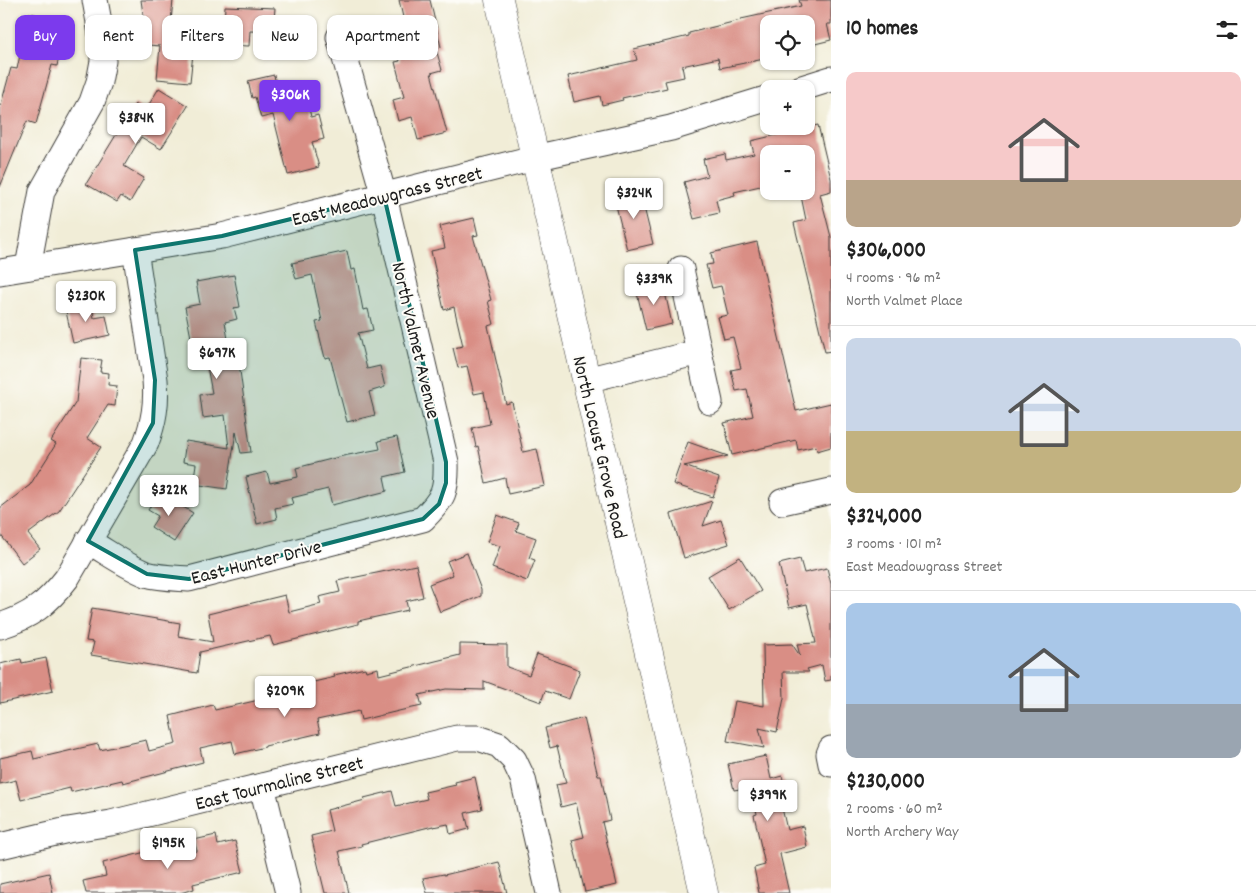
<!DOCTYPE html>
<html lang="en">
<head>
<meta charset="utf-8">
<style>
  :root { --surface:#fff; --page:#f2f2f2; --text:#222; --muted:#767676; --line:#e0e0e0; --accent:#7c3aed }
  body { margin:0; font-family:Dekko,sans-serif; background:var(--page); color:var(--text); height:100vh; display:flex; flex-direction:column; font-size:19px; white-space:nowrap }
  * { box-sizing:border-box; margin:0 }
  p { font-size:16px; color:var(--muted) }
  .icon { flex:none; width:28px; height:28px; fill:none; stroke:currentColor; stroke-width:2; stroke-linecap:round; stroke-linejoin:round }
  .map { position:relative; flex:1; overflow:hidden }
  .drawer { display:flex; flex-direction:column; background:var(--surface); width:425px }
  .drawer>* { flex:none }
  .guide { position:absolute; left:15px; top:15px; width:475px; height:45px; display:flex; gap:10px }
  .buttons { position:absolute; left:760px; top:15px; display:grid; gap:10px }
  .buttons a { display:grid; place-items:center; width:55px; height:55px; border-radius:10px; background:var(--surface); box-shadow:0 1px 4px #0004; font-size:25px }
  .price { position:absolute; translate:-50% -42px; padding:0 11px; border-radius:5px; background:#fff; color:#222; font-size:16px; line-height:32px; filter:drop-shadow(0 1px 2px #0008) }
  .price::after { content:''; position:absolute; left:50%; top:30px; width:15px; height:11px; margin-left:-8px; background:inherit; clip-path:polygon(0 0,100% 0,50% 100%) }
  .price.current { background:var(--accent); color:#fff }
  ul { padding:0; list-style:none }
  li { display:grid; align-content:center; gap:10px; height:265px; padding:0 15px }
  li+li { border-top:1px solid var(--line) }
  li span { display:grid; place-items:center; height:155px; border-radius:10px; color:#555 }
  li>.icon { margin-inline-start:auto }
  span .icon { width:90px; height:90px; fill:#fffc; stroke-width:1 }
  li b { font-size:21px }
  h2 { display:flex; justify-content:space-between; align-items:center; height:60px; padding:0 15px; font-size:21px }
  .tag { padding:0 18px; border-radius:10px; background:var(--surface); box-shadow:0 1px 4px #0004; font-size:18px; line-height:45px }
  .tag.current { background:var(--accent); color:#fff }
  main { display:flex; flex:1; min-height:0 }
  .map>svg:first-child { display:block }
  .building { fill:#d98e85 }
  .lines { fill:none; stroke-linecap:round; stroke-linejoin:round }
  .minor-casing { stroke:#3c3b38; stroke-width:27 }
  .major-casing { stroke:#3c3b38; stroke-width:29 }
  .minor { stroke:#fff; stroke-width:25 }
  .major { stroke:#fff; stroke-width:28 }
  .marked { fill:#0f766e; fill-opacity:0.2; stroke:#0f766e; stroke-width:4; stroke-linejoin:round }
  .labels { text-anchor:middle; stroke-width:4; stroke-linejoin:round; paint-order:stroke }
  .street-label { font-size:20px; fill:#1c1c1c; stroke:#fdfcf7 }
</style>
</head>
<body>
<main>
<div class="map">
<svg width="831" height="893" viewBox="0 0 831 893">
  <rect width="100%" height="100%" fill="#fdfcf7"/>
  <filter id="ink" filterUnits="userSpaceOnUse"><feTurbulence type="fractalNoise" baseFrequency=".02" numOctaves="2"/><feDisplacementMap in="SourceGraphic" scale="10" xChannelSelector="R" yChannelSelector="G"/><feConvolveMatrix kernelMatrix="1 2 1 2 8 2 1 2 1" color-interpolation-filters="sRGB"/></filter>
  <filter id="wash" filterUnits="userSpaceOnUse"><feTurbulence type="fractalNoise" baseFrequency=".0096" numOctaves="4" result="noise"/><feDisplacementMap in="SourceGraphic" scale="20" xChannelSelector="R" yChannelSelector="G"/><feGaussianBlur stdDeviation="1.12" result="paint"/><feColorMatrix in="noise" values="0 0 0 0 0 0 0 0 0 0 0 0 0 0 0 0 0 1.4 0 .05"/><feComposite in="paint" operator="in"/></filter>
  <g filter="url(#wash)">
    <rect width="100%" height="100%" fill="#f1edd7"/>
    <g id="blocks">
      <g class="building">
        <polygon points="141,0 173,0 170,32 195,34 190,82 157,79 160,46 136,44 139,20 144,21"/>
        <polygon points="399,0 430,0 441,47 436,49 442,70 431,73 447,133 418,140 412,117 398,121 393,100 404,97 395,62 400,61 395,42 408,39"/>
        <polygon points="799,0 831,0 831,24 827,24 831,40 811,45 806,24 769,24 769,58 720,68 718,58 682,66 684,77 665,81 667,88 622,98 623,100 602,105 600,96 574,102 568,76 637,60 634,49 689,36 689,33 741,20 741,19 801,6"/>
        <polygon points="225,6 275,8 273,32 250,31 249,46 223,45"/>
        <polygon points="29,13 59,19 54,44 61,46 57,66 52,65 36,124 27,121 0,187 0,108 11,68 17,69"/>
        <polygon points="274,75 277,89 303,83 311,117 318,115 324,139 312,142 319,167 288,175 273,115 261,118 255,97 252,98 248,81"/>
        <polygon points="159,88 188,106 161,149 141,137 124,166 144,178 130,202 121,196 117,202 86,184 135,104 145,111"/>
        <polygon points="818,125 831,179 831,191 820,194 831,237 831,351 825,352 794,223 806,220 800,191 806,191 806,154 769,154 769,184 734,192 735,195 716,200 719,213 694,219 684,182 707,176 703,159 725,154 726,160 754,154 751,141"/>
        <polygon points="640,191 653,244 627,250 614,197"/>
        <polygon points="474,218 478,235 473,236 491,300 488,301 494,324 488,326 506,404 512,402 523,452 537,449 545,486 508,494 505,478 486,483 478,446 476,447 472,428 490,424 484,392 474,394 467,366 458,368 453,348 463,346 454,307 444,310 431,251 445,248 440,226"/>
        <polygon points="757,242 796,411 831,403 831,447 817,451 816,446 798,450 796,440 732,455 724,423 753,416 747,389 736,391 731,370 741,368 733,337 724,339 718,317 728,315 721,286 712,288 706,265 713,264 711,253"/>
        <polygon points="347,251 351,270 355,269 363,310 368,309 373,330 358,333 367,369 380,366 385,387 369,392 375,415 347,422 330,357 325,358 316,322 322,321 312,275 296,279 292,263"/>
        <polygon points="234,275 240,307 234,308 237,319 225,322 231,357 238,356 251,452 241,453 236,432 227,489 193,484 196,464 183,462 186,441 229,448 225,415 203,418 200,395 212,393 205,356 195,358 185,307 200,304 196,282"/>
        <polygon points="663,283 672,324 646,330 636,289"/>
        <polygon points="91,301 94,318 106,316 110,335 73,343 65,307"/>
        <polygon points="81,358 102,360 100,372 109,373 108,385 117,386 115,406 108,405 87,438 101,447 59,511 28,534 40,549 22,563 0,534 0,508 30,485 56,444 51,441 76,402"/>
        <polygon points="397,437 405,472 384,477 387,491 332,505 328,489 291,498 293,504 275,508 277,519 257,524 246,477 267,472 270,483 298,477 296,468 343,456 380,449 378,441"/>
        <polygon points="688,442 728,456 684,466 719,478 713,497 673,484"/>
        <polygon points="159,492 193,513 174,542 151,527 158,516 148,510"/>
        <polygon points="712,501 703,526 721,520 729,544 684,558 671,514"/>
        <polygon points="497,515 519,523 516,531 536,538 529,558 535,560 527,581 492,568 500,546 487,542"/>
        <polygon points="467,553 481,590 481,596 440,612 429,584 453,575 447,561"/>
        <polygon points="740,557 761,591 729,610 708,576"/>
        <polygon points="800,559 804,573 827,568 831,584 831,680 825,681 822,665 807,669 809,672 783,672 784,698 777,732 759,728 764,748 727,741 735,701 764,706 763,645 792,644 800,656 797,644 816,643 807,604 789,608 779,564"/>
        <polygon points="416,565 423,597 406,601 408,610 358,621 358,624 273,645 270,636 200,652 197,673 91,655 94,642 86,641 92,608 180,623 178,636 213,642 208,614 285,595 289,612 321,604 319,597 340,592 337,581"/>
        <polygon points="460,644 507,645 507,667 529,675 537,654 580,670 569,699 545,691 541,702 484,681 484,690 446,689 419,695 422,706 403,710 361,720 359,711 317,720 320,733 265,746 265,747 235,754 232,741 200,748 203,762 123,783 122,780 71,792 70,788 21,800 16,780 0,784 0,758 32,751 34,759 98,744 100,750 146,740 149,751 176,744 170,716 213,705 215,710 281,695 280,690 335,677 334,675 365,668 366,671 378,668 379,675 460,655"/>
        <polygon points="46,658 53,691 0,703 0,664 21,659 22,663"/>
        <polygon points="584,718 598,776 601,776 610,820 602,822 617,885 585,892 572,840 584,837 576,803 561,807 556,785 566,783 557,746 550,748 545,728"/>
        <polygon points="766,756 771,779 782,776 787,798 780,799 787,830 803,826 807,847 780,854 789,893 759,893 754,868 765,865 754,815 757,814 751,787 734,790 728,764"/>
        <polygon points="475,777 482,809 465,813 469,829 450,834 448,824 433,827 433,826 361,844 362,846 339,851 349,893 325,893 311,836 332,831 327,810 365,800 364,798 392,791 396,806 427,799 425,792 456,785 455,782"/>
        <polygon points="216,835 218,845 235,841 243,872 193,884 194,889 180,893 86,893 83,881 106,876 103,863 157,849 159,860 197,851 194,840"/>
        <polygon points="499,862 507,893 427,893 423,878 444,874 444,875"/>
        <polygon points="49,873 53,893 0,893 0,884"/>
      </g>
    </g>
  </g>
  <g filter="url(#ink)">
    <use href="#blocks" fill-opacity="0" stroke="#3c3b38" stroke-width="1"/>
    <g class="lines">
      <g class="minor-casing">
        <g id="minor">
          <polyline points="799,89 831,79"/>
          <polyline points="28,267 42,191 92,102 99,82 103,61 102,39 95,0"/>
          <polyline points="0,272 222,236 534,158 671,128 769,98"/>
          <polyline points="699,352 710,402"/>
          <polyline points="586,380 699,352 681,269"/>
          <polyline points="782,502 831,491"/>
          <path d="M 88,541 C 107,552 126,566 146,574 C 160,578 175,578 189,579 L 423,519 C 444,498 447,491 446,462 L 384,196 L 339,37"/>
          <path d="M 0,626 C 31,616 47,604 67,578 L 146,443 C 154,421 157,403 155,380 L 135,250"/>
          <polyline points="831,749 829,754 831,764"/>
          <polyline points="262,786 288,893"/>
          <polyline points="0,846 68,830 111,823 457,738 478,738 499,745 514,760 523,779 549,893"/>
        </g>
      </g>
      <g class="major-casing">
        <polyline id="major" points="499,0 704,893"/>
      </g>
      <use href="#minor" class="minor"/>
      <use href="#major" class="major"/>
    </g>
  </g>
  <path class="marked" d="M 384,196 L 446,462 L 446,483 L 439,504 L 423,519 L 189,579 L 147,574 L 88,541 L 153,423 L 155,380 L 135,250 L 222,236 Z"/>
  <g class="labels">
    <g class="street-label">
      <text transform="translate(387 195) rotate(-14)" y="7">East Meadowgrass Street</text>
      <text transform="translate(417 340) rotate(77)" y="7">North Valmet Avenue</text>
      <text transform="translate(601 447) rotate(77)" y="7">North Locust Grove Road</text>
      <text transform="translate(256 561) rotate(-14)" y="7">East Hunter Drive</text>
      <text transform="translate(279 782) rotate(-14)" y="7">East Tourmaline Street</text>
    </g>
  </g>
</svg>
<div class="buttons">
<a><svg class="icon" aria-label="locate" viewBox="0 0 24 24"><circle cx="12" cy="12" r="6"/><path d="M12 2v4M12 18v4M2 12h4M18 12h4"/></svg></a>
<a>+</a>
<a>−</a>
</div>
<b class="price current" style="left:290px;top:122px">$306K</b>
<b class="price" style="left:136px;top:145px">$384K</b>
<b class="price" style="left:634px;top:220px">$324K</b>
<b class="price" style="left:654px;top:306px">$339K</b>
<b class="price" style="left:86px;top:323px">$230K</b>
<b class="price" style="left:217px;top:380px">$697K</b>
<b class="price" style="left:169px;top:517px">$322K</b>
<b class="price" style="left:285px;top:718px">$209K</b>
<b class="price" style="left:768px;top:822px">$399K</b>
<b class="price" style="left:168px;top:870px">$195K</b>
<div class="guide">
<a class="tag current">Buy</a>
<a class="tag">Rent</a>
<a class="tag">Filters</a>
<a class="tag">New</a>
<a class="tag">Apartment</a>
</div>
</div>
<section class="drawer">
<h2>10 homes<svg class="icon" aria-label="filters" viewBox="0 0 24 24"><path d="M4 7h16M4 17h16"/><circle cx="9" cy="7" r="2"/><circle cx="15" cy="17" r="2"/></svg></h2>
<ul>
<li><span style="background:linear-gradient(#f6c9c9 70%,#b9a48a 0)"><svg class="icon" aria-label="home" viewBox="0 0 24 24"><path d="M3 11l9-7 9 7M6 9v11h12V9"/></svg></span><div><b>$306,000</b><p>4 rooms · 96 m²</p><p>North Valmet Place</p></div></li>
<li><span style="background:linear-gradient(#c9d6e8 60%,#c2b280 0)"><svg class="icon" aria-label="home" viewBox="0 0 24 24"><path d="M3 11l9-7 9 7M6 9v11h12V9"/></svg></span><div><b>$324,000</b><p>3 rooms · 101 m²</p><p>East Meadowgrass Street</p></div></li>
<li><span style="background:linear-gradient(#a9c7e8 65%,#9aa5b1 0)"><svg class="icon" aria-label="home" viewBox="0 0 24 24"><path d="M3 11l9-7 9 7M6 9v11h12V9"/></svg></span><div><b>$230,000</b><p>2 rooms · 60 m²</p><p>North Archery Way</p></div></li>
</ul>
</section>
</main>
</body>
</html>
